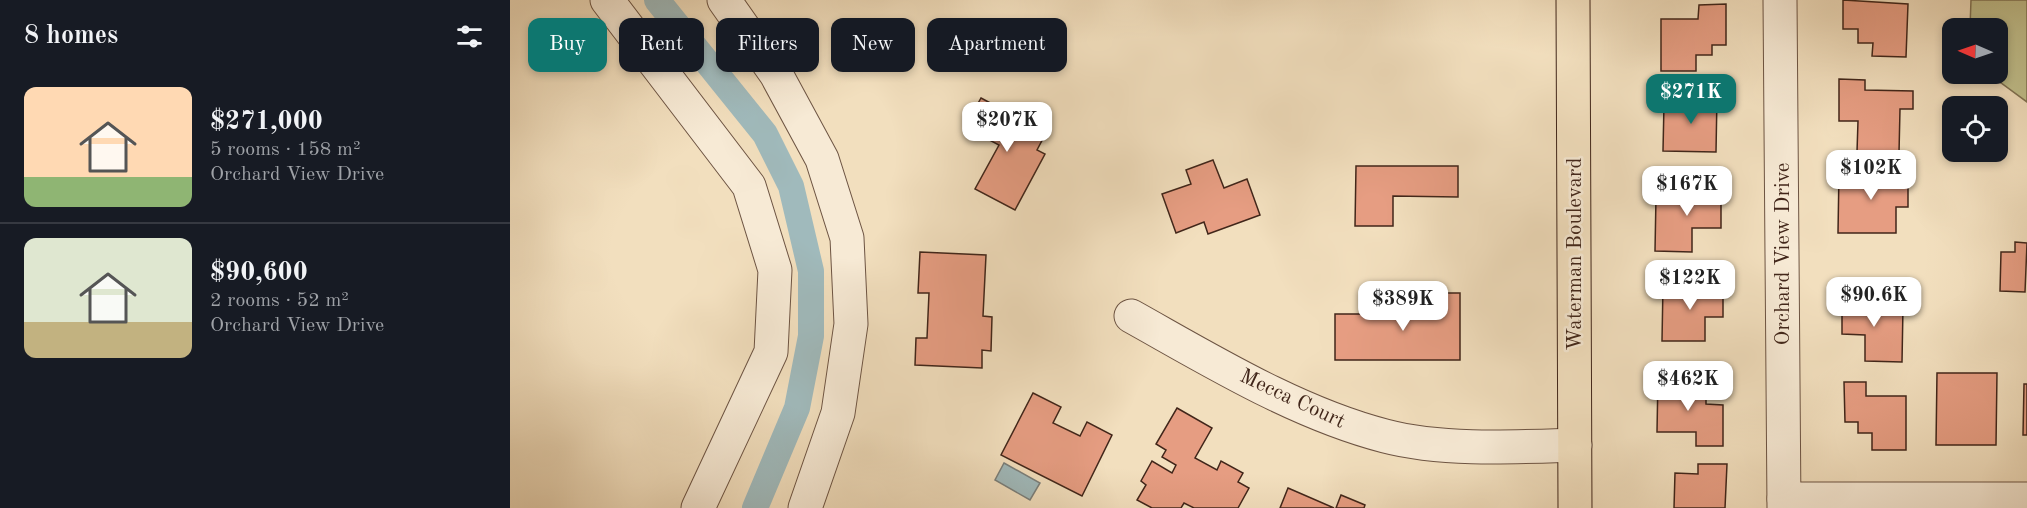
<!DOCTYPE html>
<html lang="en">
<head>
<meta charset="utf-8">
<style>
  :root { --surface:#171b24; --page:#242831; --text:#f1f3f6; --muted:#9ea1a6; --line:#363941; --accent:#0f766e }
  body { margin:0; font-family:"Old Standard TT",serif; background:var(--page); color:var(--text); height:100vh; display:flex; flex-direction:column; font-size:22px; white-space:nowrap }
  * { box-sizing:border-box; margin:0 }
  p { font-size:20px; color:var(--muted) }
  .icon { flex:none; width:33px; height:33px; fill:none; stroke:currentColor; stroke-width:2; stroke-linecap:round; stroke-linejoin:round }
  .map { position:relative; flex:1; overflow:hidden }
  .sheet { display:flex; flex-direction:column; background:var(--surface); width:510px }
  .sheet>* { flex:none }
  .banner { position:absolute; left:18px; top:18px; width:570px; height:54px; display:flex; gap:12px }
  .needle { width:39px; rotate:272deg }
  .fabs { position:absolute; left:1432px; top:18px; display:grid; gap:12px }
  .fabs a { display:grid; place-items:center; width:66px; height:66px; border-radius:12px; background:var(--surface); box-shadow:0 3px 9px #0003; font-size:30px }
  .price { position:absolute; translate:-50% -51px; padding:0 14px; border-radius:12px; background:#fff; color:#222; font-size:20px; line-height:39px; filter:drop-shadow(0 2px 3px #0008) }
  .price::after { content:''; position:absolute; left:50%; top:36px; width:18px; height:14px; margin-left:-9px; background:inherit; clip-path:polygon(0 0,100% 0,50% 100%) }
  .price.selected { background:var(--accent); color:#fff }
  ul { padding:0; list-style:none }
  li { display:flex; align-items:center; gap:18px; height:150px; padding:0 24px }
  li+li { border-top:2px solid var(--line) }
  li span { display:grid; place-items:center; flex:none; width:168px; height:120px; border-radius:12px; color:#555 }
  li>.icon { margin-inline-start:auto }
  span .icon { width:72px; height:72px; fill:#fffc; stroke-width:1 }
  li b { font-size:26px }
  h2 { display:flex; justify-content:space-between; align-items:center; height:72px; padding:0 24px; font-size:26px }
  .chip { padding:0 21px; border-radius:12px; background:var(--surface); box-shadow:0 3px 9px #0003; font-size:21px; line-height:54px }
  .chip.selected { background:var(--accent); color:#fff }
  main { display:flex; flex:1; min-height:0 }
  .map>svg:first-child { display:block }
  .green { fill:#c1c08d; stroke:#817354; stroke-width:1.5 }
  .water { fill:#a0babc; stroke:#7a7f7b; stroke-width:1.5 }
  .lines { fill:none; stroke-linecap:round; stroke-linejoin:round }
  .canal { stroke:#a0babc; stroke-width:26 }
  .building { fill:#e69d82; stroke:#41261a; stroke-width:1.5 }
  .minor-casing { stroke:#6d5443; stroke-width:35 }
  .major-casing { stroke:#41261a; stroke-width:35 }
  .minor { stroke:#f7ead5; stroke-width:33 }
  .major { stroke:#f2dfbe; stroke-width:33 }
  .labels { text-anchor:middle; stroke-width:5; stroke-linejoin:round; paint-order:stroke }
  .street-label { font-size:21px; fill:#41261a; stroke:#f7ead5 }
</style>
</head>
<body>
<main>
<section class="sheet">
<h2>8 homes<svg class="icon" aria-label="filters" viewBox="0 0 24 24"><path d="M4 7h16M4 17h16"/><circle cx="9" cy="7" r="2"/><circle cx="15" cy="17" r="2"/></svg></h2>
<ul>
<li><span style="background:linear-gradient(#ffd9b3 75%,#8fb573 0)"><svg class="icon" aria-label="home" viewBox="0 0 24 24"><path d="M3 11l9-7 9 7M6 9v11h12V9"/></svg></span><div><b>$271,000</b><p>5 rooms · 158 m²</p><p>Orchard View Drive</p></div></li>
<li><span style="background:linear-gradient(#dfe7d0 70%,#c2b280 0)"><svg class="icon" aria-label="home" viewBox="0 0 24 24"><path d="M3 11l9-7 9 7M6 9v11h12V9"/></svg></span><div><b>$90,600</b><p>2 rooms · 52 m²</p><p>Orchard View Drive</p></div></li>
</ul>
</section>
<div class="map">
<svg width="1517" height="508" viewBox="0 0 1517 508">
  <rect width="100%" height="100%" fill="#f2dfbe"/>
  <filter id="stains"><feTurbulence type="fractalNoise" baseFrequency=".00333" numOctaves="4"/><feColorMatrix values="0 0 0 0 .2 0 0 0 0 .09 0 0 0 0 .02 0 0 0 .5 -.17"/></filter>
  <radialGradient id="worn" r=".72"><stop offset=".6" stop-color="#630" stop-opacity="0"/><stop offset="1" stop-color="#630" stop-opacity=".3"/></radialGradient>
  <polygon class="green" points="1461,0 1517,0 1517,102 1479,74 1488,74 1488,28 1460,28"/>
  <polygon class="water" points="494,463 530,483 520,500 485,480"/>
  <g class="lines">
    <polyline class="canal" points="147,0 255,134 281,186 301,271 301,336 287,408 245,508"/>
  </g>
  <g class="building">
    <polygon points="1333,0 1398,4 1396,57 1362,56 1363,43 1348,43 1348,29 1333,29"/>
    <polygon points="1216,4 1216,45 1202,45 1202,55 1186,55 1186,71 1151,71 1151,19 1188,19 1189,5"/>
    <polygon points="1329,79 1355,80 1355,90 1403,91 1403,109 1390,109 1389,153 1347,152 1348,121 1329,121"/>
    <polygon points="1177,96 1207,96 1206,152 1153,151 1154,104 1176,104"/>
    <polygon points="471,98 536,133 527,150 535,154 505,210 465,189 489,145 455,127"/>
    <polygon points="703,160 714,188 737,179 750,215 698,234 694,222 666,233 652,194 681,184 676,170"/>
    <polygon points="846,166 948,166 948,197 883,196 883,226 845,226"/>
    <polygon points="1329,172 1398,173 1398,207 1386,207 1386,233 1328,233"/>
    <polygon points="1182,183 1211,184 1211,228 1182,228 1182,252 1145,251 1146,197 1182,197"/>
    <polygon points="1505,242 1517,243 1515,292 1490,291 1491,252 1505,252"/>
    <polygon points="410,252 476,255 473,316 482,317 481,351 472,350 472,368 405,365 406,338 417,338 419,293 408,293"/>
    <polygon points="1153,285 1213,286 1213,317 1195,317 1195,341 1152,341"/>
    <polygon points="906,293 950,293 950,360 825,360 825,314 866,314 865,309 888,309 888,314 906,313"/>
    <polygon points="1332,293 1355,294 1355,307 1393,307 1392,362 1355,361 1355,335 1332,334"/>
    <polygon points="1427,373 1487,373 1486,445 1426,445"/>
    <polygon points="1148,377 1182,377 1182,395 1196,395 1196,404 1213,405 1213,446 1186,446 1186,432 1147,432"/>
    <polygon points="1334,382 1356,382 1356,396 1396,396 1396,450 1362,450 1362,433 1348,433 1348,422 1335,422"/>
    <polygon points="1514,384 1517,384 1517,435 1513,435"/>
    <polygon points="523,393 551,407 543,423 570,436 577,422 602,435 572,496 491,455"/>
    <polygon points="667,408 702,428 685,458 707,470 711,461 733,473 728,482 739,488 728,508 684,508 674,503 671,508 642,508 627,500 636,485 631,481 642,461 662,473 666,465 652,457 656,450 646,444"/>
    <polygon points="1188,464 1217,464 1215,508 1164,508 1165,473 1188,474"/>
    <polygon points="778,488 824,508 770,508"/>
    <polygon points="831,495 855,505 854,508 826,508"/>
  </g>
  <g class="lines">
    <g class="minor-casing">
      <g id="minor">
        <polyline points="97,0 239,186 265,270 261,352 188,508"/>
        <polyline points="214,0 266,74 312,159 337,238 341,324 328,413 295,508"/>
        <polyline points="1270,0 1274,508"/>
        <path d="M 621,316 C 700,360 786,413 875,436 C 932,451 1006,447 1065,445"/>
        <polyline points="1274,499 1517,499"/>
      </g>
    </g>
    <g class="major-casing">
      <polyline id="major" points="1063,0 1065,508"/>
    </g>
    <use href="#minor" class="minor"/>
    <use href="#major" class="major"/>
  </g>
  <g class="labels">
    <g class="street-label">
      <text transform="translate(1064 254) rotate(-90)" y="7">Waterman Boulevard</text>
      <text transform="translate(1272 254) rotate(-90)" y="7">Orchard View Drive</text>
      <text transform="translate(783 398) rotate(25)" y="7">Mecca Court</text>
    </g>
  </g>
  <rect width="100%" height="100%" filter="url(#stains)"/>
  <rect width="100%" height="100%" fill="url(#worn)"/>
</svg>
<div class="fabs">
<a><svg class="needle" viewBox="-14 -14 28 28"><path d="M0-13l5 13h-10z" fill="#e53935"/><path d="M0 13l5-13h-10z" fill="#9ea1a6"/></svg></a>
<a><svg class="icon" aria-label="locate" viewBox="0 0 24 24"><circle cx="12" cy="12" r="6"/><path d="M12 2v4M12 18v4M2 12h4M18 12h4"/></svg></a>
</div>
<b class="price selected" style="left:1181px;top:125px">$271K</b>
<b class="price" style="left:497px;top:153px">$207K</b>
<b class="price" style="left:1361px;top:201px">$102K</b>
<b class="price" style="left:1177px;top:217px">$167K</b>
<b class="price" style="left:1180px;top:311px">$122K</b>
<b class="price" style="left:1364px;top:328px">$90.6K</b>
<b class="price" style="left:893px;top:332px">$389K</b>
<b class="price" style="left:1178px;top:412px">$462K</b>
<div class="banner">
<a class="chip selected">Buy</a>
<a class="chip">Rent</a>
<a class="chip">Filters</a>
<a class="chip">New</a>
<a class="chip">Apartment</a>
</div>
</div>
</main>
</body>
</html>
